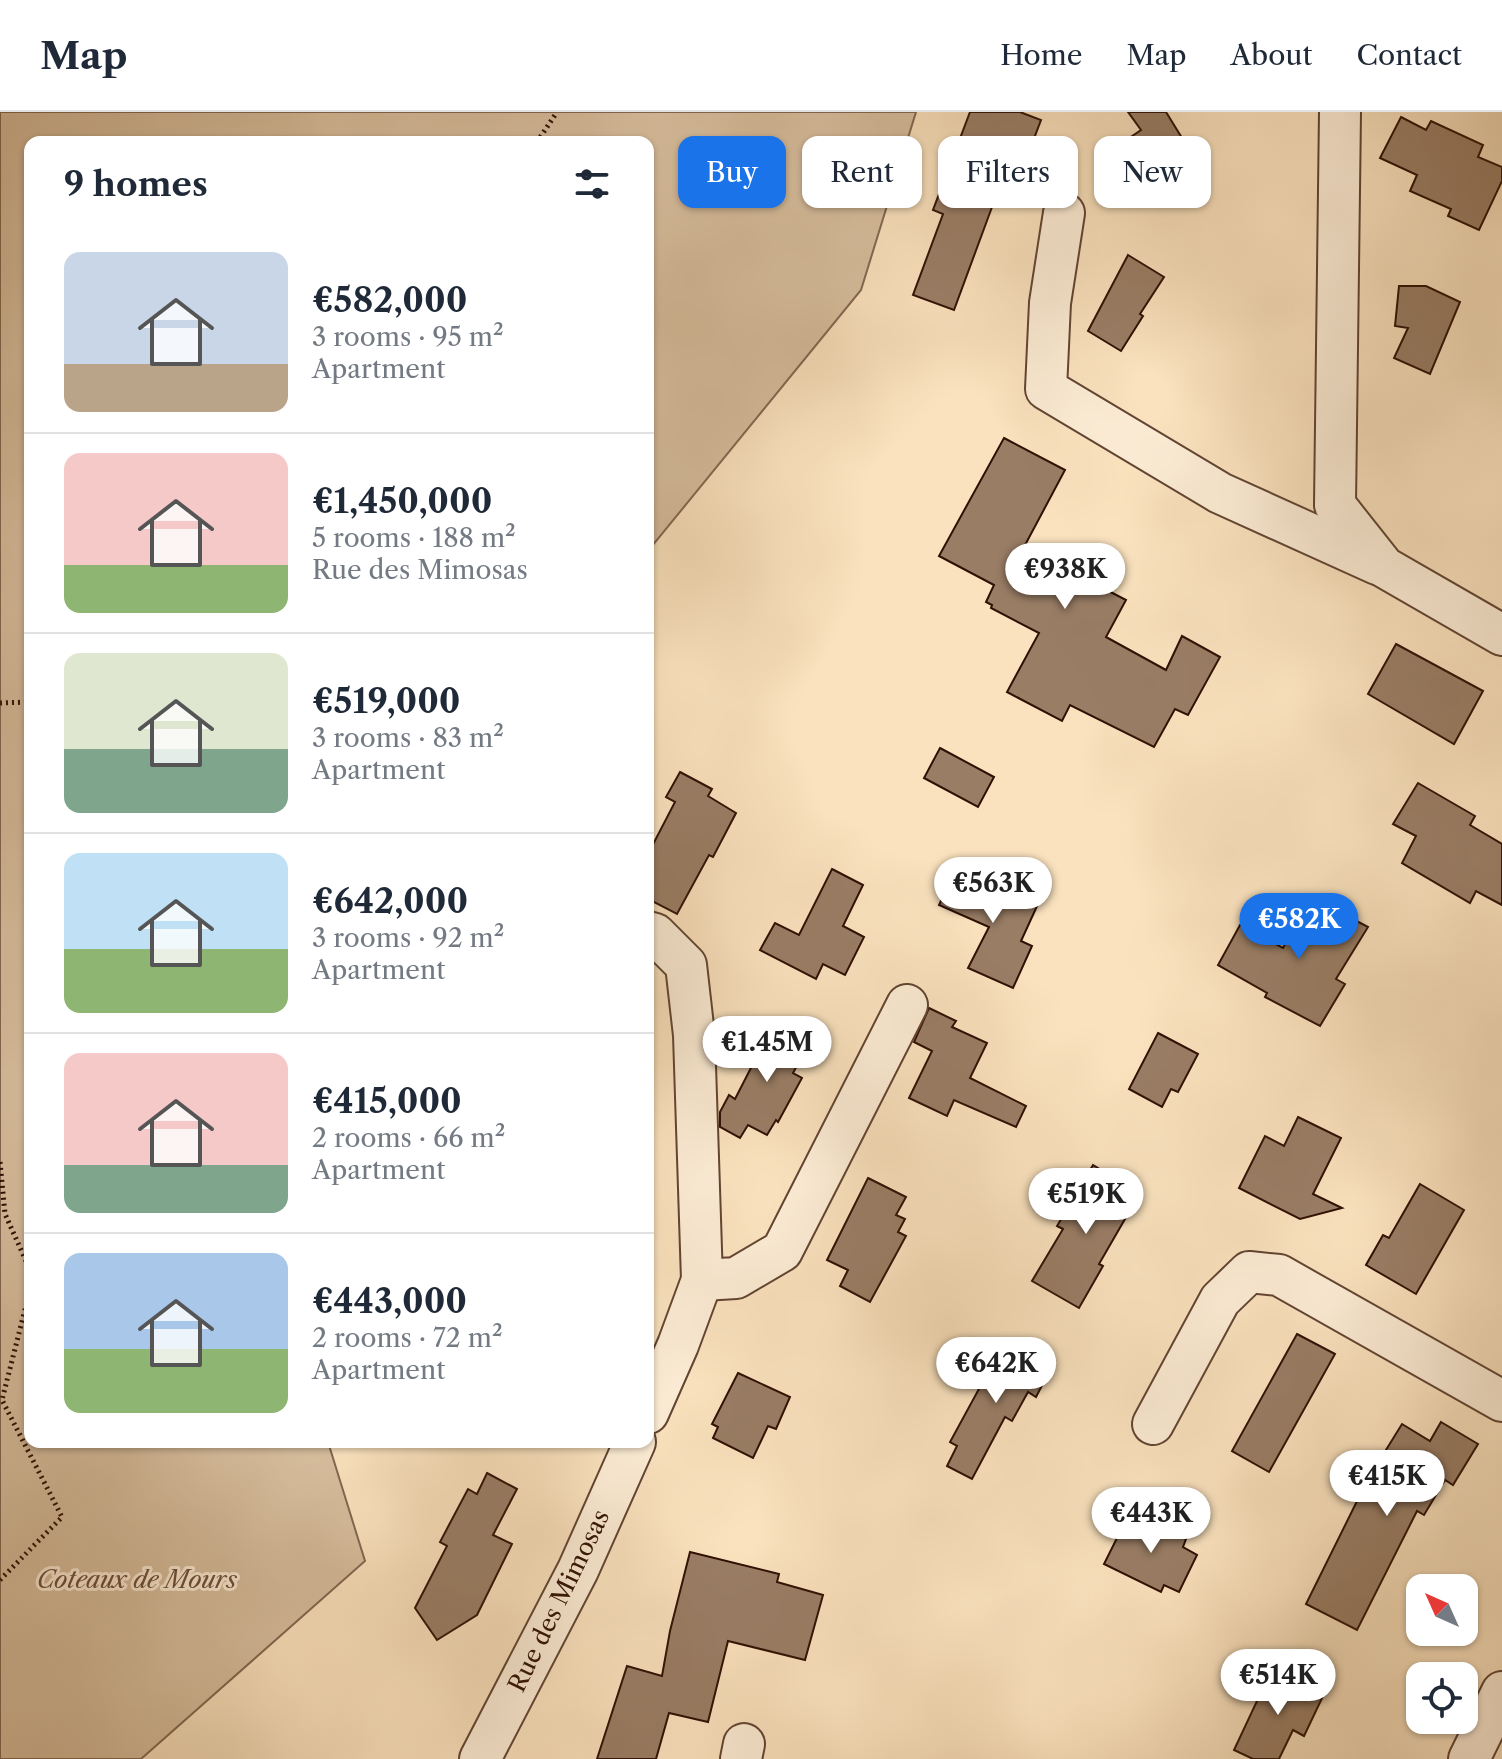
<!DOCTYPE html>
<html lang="en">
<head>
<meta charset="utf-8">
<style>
  :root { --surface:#fff; --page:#f2f2f3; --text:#1f2937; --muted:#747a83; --line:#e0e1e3; --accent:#1a73e8 }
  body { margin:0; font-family:"Libre Caslon Text",serif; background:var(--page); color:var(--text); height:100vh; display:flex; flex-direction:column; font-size:30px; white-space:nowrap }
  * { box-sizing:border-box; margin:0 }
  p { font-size:26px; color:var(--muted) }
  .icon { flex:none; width:44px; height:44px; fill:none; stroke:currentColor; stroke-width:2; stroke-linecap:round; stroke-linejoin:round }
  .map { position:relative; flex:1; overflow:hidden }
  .panel { position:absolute; left:24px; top:24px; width:630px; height:1312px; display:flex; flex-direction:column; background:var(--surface); border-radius:16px; box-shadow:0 2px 6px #0004 }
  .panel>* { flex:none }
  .top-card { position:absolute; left:678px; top:24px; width:704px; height:72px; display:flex; gap:16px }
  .needle { width:52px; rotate:315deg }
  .controls { position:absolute; left:1406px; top:1462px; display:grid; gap:16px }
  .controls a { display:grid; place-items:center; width:72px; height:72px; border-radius:16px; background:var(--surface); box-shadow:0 2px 6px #0004; font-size:40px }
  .price { position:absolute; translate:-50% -68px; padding:0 18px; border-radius:28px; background:#fff; color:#222; font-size:26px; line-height:52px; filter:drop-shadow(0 2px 4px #0008) }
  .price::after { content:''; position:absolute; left:50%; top:48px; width:24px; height:18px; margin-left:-12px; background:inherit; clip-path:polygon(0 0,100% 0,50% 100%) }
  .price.on { background:var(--accent); color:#fff }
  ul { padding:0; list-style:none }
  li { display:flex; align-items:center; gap:24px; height:200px; padding:0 40px }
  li+li { border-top:2px solid var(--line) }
  li span { display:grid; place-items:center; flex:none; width:224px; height:160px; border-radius:16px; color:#555 }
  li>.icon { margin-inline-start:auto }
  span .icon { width:96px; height:96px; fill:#fffc; stroke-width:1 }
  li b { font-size:34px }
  h2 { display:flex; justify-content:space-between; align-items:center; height:96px; padding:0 40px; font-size:34px }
  .chip { padding:0 28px; border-radius:16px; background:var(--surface); box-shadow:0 2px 6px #0004; font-size:28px; line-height:72px }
  .chip.on { background:var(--accent); color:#fff }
  header { display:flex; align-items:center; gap:48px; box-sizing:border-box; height:112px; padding:0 40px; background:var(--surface); border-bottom:2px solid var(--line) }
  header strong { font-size:38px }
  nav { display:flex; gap:44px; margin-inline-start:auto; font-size:28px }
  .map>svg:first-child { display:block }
  .green { fill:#d7be9e; stroke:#836751; stroke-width:2 }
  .building { fill:#997d65; stroke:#2f1004; stroke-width:2 }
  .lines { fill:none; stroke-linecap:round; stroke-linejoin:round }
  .minor-casing { stroke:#624432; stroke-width:44 }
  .path { stroke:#2f1004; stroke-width:5; stroke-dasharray:2 4; stroke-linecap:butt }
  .minor { stroke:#fcecd5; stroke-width:40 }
  .labels { text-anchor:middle; stroke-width:6; stroke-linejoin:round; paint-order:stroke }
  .park-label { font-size:24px; font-style:italic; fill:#6a4d3a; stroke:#fcecd5 }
  .street-label { font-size:24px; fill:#2f1004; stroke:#fcecd5 }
</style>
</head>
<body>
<header>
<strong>Map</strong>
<nav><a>Home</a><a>Map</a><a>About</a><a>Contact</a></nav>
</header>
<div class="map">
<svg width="1502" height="1647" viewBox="0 0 1502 1647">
  <rect width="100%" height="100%" fill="#fae2be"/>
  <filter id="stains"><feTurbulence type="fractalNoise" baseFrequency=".0025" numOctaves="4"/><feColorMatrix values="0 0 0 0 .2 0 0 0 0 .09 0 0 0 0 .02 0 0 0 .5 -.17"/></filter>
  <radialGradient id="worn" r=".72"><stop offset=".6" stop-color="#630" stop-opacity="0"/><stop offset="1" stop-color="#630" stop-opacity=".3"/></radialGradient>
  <polygon class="green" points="0,0 916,0 861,178 648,439 648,30 30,30 30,1330 328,1330 365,1449 141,1647 0,1647"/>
  <g class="building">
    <polygon points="970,0 1020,0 1041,8 1016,74 1002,68 954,198 913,183 943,102 933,98"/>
    <polygon points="1128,0 1166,0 1190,39 1147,67 1122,31 1141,18"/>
    <polygon points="1401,5 1426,18 1431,9 1483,33 1478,45 1502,55 1502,69 1479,118 1448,104 1451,97 1410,79 1417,63 1380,46"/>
    <polygon points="1128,143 1164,165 1140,202 1143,204 1121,239 1088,219"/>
    <polygon points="1399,174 1426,174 1460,190 1430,262 1394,246 1408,216 1395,214"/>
    <polygon points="1004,326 1065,358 1024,435 1126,488 1106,525 1166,558 1182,524 1220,545 1188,603 1175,597 1154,635 1070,593 1062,609 1007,580 1039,521 991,496 992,493 986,490 994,473 939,444"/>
    <polygon points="1396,532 1483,579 1454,632 1368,582"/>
    <polygon points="940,636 994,665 978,695 924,666"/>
    <polygon points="680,660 712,677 708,684 736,701 713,745 709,743 677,802 648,787 648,742 675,690 666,685"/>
    <polygon points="1418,671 1475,704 1470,713 1502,732 1502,793 1476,779 1470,791 1402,751 1416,724 1393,712"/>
    <polygon points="957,756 1038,792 1021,829 1032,834 1013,876 968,856 989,815 939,793"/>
    <polygon points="832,757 863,773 843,814 864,825 845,863 823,852 816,867 760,838 775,811 799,823"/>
    <polygon points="1311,785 1368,815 1336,867 1345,872 1320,914 1265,885 1267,881 1218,853 1240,813 1283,836"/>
    <polygon points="929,896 956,909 952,915 987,931 970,966 1026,994 1016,1015 954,988 947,1004 909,986 932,939 914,930"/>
    <polygon points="775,909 811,928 793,961 802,966 778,1010 776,1008 767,1023 748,1013 740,1026 720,1015 720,1000 729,983 735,987"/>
    <polygon points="1158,921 1198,942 1178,980 1171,977 1162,995 1129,977"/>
    <polygon points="1298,1005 1341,1026 1313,1082 1342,1096 1300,1107 1239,1076 1265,1024 1284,1034"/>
    <polygon points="1093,1053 1140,1081 1099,1152 1103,1154 1079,1196 1032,1169 1063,1117 1057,1114"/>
    <polygon points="868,1066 906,1085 896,1103 905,1107 898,1120 906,1124 870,1190 840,1174 848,1158 827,1148"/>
    <polygon points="1420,1072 1464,1098 1416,1182 1366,1153 1383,1123 1389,1126"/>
    <polygon points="1297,1222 1335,1242 1269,1360 1232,1339"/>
    <polygon points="1005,1229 1052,1254 1036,1285 1028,1280 1012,1309 1005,1305 972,1367 947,1354 957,1334 950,1330"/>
    <polygon points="738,1261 790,1285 776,1317 768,1314 753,1346 713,1326 718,1315 712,1312"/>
    <polygon points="1441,1310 1478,1332 1453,1373 1445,1368 1424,1403 1417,1399 1357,1518 1306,1492 1368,1367 1402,1312 1430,1329"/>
    <polygon points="487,1361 517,1377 493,1423 512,1432 477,1503 437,1528 415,1496 447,1434 440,1430 468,1377 477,1382"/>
    <polygon points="1130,1400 1186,1427 1183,1435 1197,1443 1179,1480 1164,1473 1161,1480 1104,1452"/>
    <polygon points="690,1440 779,1462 777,1470 823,1483 805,1548 728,1529 708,1610 669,1601 656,1647 597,1647 627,1554 662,1564 670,1519"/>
    <polygon points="1272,1557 1324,1582 1304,1624 1293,1618 1279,1647 1253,1647 1234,1638"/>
  </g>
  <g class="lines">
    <g class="minor-casing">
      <g id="minor">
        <polyline points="1340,0 1335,393 1384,455 1502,523"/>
        <polyline points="1064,101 1050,191 1046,277 1220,381 1377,452"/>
        <polyline points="648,820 655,822 686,853 694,923 702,1168 678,1233 648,1301"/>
        <polyline points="702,1168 736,1166 782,1139 907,893"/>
        <polyline points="1153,1312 1220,1188 1249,1160 1279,1163 1502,1289"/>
        <polyline points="480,1647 578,1458 635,1330"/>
        <polyline points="741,1647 744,1632"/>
        <polyline points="1469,1647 1502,1580"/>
      </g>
    </g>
    <g class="path">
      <polyline points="537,30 557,0"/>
      <polyline points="0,591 30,590"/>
      <polyline points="0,1050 5,1102 30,1158"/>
      <polyline points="0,1468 62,1405 2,1288 30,1178"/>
    </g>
    <use href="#minor" class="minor"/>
  </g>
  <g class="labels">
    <g class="park-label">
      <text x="137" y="1476">Coteaux de Mours</text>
    </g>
    <g class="street-label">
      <text transform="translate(559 1489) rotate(-64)" y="8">Rue des Mimosas</text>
    </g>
  </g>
  <rect width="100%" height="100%" filter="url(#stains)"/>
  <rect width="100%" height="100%" fill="url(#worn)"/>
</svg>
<div class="controls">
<a><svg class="needle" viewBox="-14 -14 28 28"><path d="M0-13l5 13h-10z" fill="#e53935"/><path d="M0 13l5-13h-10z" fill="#747a83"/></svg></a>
<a><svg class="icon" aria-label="locate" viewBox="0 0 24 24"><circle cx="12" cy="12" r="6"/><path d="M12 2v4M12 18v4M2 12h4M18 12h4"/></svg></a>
</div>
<b class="price" style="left:1065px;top:499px">€938K</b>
<b class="price" style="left:993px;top:813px">€563K</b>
<b class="price on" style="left:1299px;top:849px">€582K</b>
<b class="price" style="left:767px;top:972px">€1.45M</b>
<b class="price" style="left:1086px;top:1124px">€519K</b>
<b class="price" style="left:996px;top:1293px">€642K</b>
<b class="price" style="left:1387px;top:1406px">€415K</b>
<b class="price" style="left:1151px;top:1443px">€443K</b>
<b class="price" style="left:1278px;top:1605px">€514K</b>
<div class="top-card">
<a class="chip on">Buy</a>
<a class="chip">Rent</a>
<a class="chip">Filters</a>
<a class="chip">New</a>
</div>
<section class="panel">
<h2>9 homes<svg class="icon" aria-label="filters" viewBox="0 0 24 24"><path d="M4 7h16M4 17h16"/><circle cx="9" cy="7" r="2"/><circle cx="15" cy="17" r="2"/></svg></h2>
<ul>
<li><span style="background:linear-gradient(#c9d6e8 70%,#b9a48a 0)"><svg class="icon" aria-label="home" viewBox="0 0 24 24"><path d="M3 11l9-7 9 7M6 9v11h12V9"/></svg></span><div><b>€582,000</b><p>3 rooms · 95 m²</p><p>Apartment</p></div></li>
<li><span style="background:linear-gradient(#f6c9c9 70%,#8fb573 0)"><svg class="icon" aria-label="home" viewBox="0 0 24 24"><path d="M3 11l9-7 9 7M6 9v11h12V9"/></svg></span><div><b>€1,450,000</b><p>5 rooms · 188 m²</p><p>Rue des Mimosas</p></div></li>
<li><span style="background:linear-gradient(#dfe7d0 60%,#7fa58c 0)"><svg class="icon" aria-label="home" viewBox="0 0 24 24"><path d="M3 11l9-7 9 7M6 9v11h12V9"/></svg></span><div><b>€519,000</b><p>3 rooms · 83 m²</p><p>Apartment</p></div></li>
<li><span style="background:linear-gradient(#bfe0f5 60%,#8fb573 0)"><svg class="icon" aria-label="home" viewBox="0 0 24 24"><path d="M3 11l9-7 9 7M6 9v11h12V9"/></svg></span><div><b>€642,000</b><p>3 rooms · 92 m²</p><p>Apartment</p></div></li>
<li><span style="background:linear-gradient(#f6c9c9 70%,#7fa58c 0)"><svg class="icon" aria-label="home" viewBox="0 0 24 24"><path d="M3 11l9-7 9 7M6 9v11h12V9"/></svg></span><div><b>€415,000</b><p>2 rooms · 66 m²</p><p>Apartment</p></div></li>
<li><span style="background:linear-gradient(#a9c7e8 60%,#8fb573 0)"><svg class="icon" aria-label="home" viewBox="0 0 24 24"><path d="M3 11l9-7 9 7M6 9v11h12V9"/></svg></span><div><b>€443,000</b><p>2 rooms · 72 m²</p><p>Apartment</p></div></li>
</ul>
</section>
</div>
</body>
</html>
